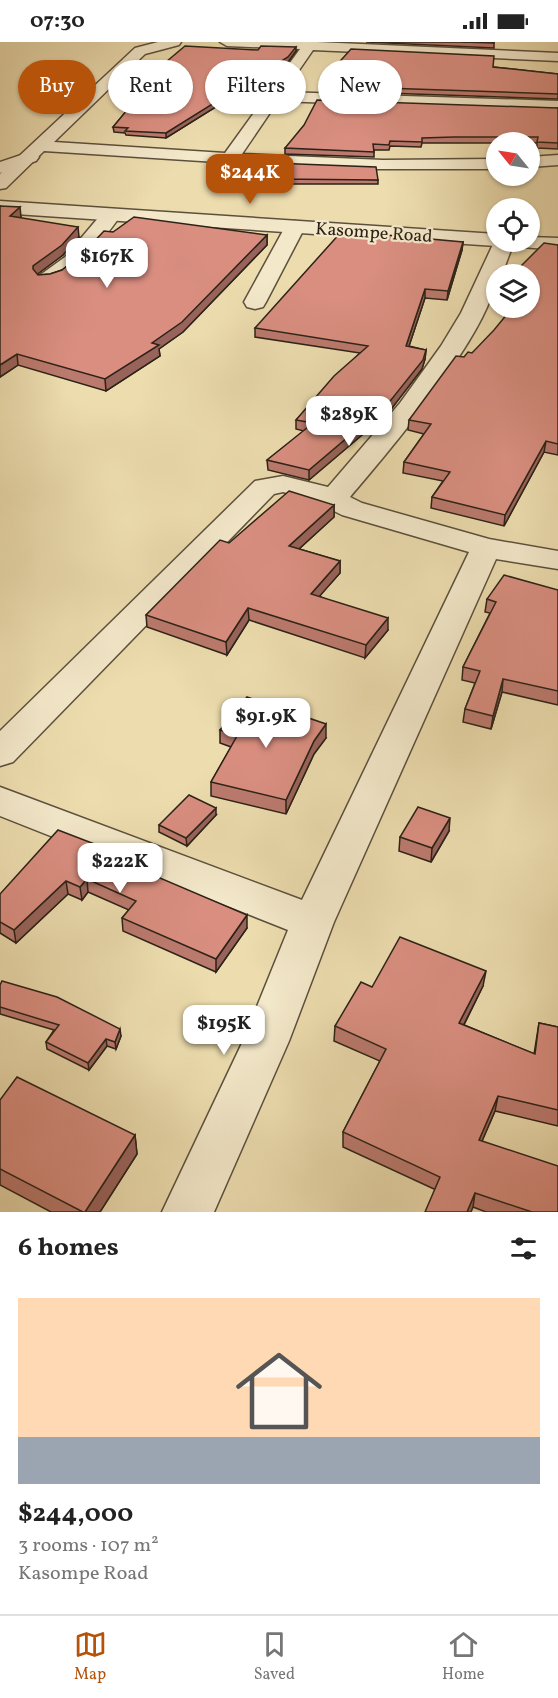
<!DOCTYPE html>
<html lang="en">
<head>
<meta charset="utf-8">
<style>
  :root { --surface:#fff; --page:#f6f6f6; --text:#222; --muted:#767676; --line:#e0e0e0; --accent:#b45309 }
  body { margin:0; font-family:Vollkorn,serif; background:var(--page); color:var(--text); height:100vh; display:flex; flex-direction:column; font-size:22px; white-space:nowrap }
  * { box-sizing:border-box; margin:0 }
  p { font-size:20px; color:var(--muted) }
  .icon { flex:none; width:33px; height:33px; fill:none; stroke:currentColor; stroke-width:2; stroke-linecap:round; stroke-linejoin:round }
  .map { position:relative; height:1170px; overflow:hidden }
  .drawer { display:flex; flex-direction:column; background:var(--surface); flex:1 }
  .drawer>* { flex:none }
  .guide { position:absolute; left:18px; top:18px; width:522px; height:54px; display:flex; gap:12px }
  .needle { width:39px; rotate:300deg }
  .fabs { position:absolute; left:486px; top:90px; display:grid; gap:12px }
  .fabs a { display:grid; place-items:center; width:54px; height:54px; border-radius:50%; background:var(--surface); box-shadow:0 2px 4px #0004; font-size:30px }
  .price { position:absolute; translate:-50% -51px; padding:0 14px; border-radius:12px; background:#fff; color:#222; font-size:20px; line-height:39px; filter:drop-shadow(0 2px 3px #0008) }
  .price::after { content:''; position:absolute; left:50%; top:36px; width:18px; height:14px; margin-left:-9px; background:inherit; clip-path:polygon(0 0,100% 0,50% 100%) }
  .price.current { background:var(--accent); color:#fff }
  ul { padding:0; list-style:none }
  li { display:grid; align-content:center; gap:12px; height:318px; padding:0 18px }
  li+li { border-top:2px solid var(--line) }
  li span { display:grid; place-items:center; height:186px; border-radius:0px; color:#555 }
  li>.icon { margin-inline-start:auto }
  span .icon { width:108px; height:108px; fill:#fffc; stroke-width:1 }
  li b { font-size:26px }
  h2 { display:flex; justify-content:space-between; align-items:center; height:72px; padding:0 18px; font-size:26px }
  .chip { padding:0 21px; border-radius:27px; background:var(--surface); box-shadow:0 2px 4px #0004; font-size:21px; line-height:54px }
  .chip.current { background:var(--accent); color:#fff }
  .status { display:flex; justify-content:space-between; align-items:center; height:42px; padding:0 30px; background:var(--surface); direction:ltr }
  .status svg { height:16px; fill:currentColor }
  .tab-bar { display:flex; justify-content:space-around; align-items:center; height:84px; border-top:2px solid var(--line); background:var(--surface); font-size:16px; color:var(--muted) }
  .tab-bar a { display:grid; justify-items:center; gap:3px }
  .tab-bar .current { color:var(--accent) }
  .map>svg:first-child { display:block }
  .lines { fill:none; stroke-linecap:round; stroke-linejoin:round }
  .minor-casing { stroke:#5c503d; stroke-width:3 }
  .tertiary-casing { stroke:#5c503d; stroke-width:3 }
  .minor { fill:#f3e8ca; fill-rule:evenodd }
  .tertiary { fill:#f3e8ca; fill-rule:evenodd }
  .wall { fill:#bb7a6e; stroke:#2c2217; stroke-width:1.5 }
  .shaded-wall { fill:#98635a; stroke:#2c2217; stroke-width:1.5 }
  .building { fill:#d98e80; stroke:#2c2217; stroke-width:1.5 }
  .labels { text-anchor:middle; stroke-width:4.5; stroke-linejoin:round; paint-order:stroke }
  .far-street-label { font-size:18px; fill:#2c2217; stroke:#f3e8ca }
</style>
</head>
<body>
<div class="status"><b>07:30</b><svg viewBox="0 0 49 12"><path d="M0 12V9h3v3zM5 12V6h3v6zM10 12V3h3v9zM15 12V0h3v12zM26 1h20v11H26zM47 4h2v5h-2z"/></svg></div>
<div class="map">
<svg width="558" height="1170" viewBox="0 0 558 1170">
  <rect width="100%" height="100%" fill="#ecdcae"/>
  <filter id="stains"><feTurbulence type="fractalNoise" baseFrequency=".00333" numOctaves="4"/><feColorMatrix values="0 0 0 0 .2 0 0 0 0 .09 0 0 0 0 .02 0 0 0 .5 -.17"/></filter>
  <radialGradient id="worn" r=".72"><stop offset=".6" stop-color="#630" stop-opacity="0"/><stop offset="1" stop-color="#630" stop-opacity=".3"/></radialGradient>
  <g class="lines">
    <g class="minor-casing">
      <g id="minor">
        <polygon points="158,0 181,0 179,3 145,12 54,100 225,111 300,7 227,4 220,0 317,0 558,11 558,19 313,8 284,50 558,59 558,69 278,59 242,112 383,118 496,117 496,127 326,127 44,109 6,146 0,147 0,132 135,6"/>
        <polygon points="558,113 558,123 530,125 530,115"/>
        <path d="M 111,167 L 118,169 L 121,173 C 106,194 67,247 39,241 L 36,236 L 65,215 L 104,169 Z"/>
        <polygon points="295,179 302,181 305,185 266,260 263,265 255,267 247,265 244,260 285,185 288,181"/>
        <path d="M 496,196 L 496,200 L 514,200 L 502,232 L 496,232 C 496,284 386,413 350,455 L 362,461 L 489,497 L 558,509 L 558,527 L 496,517 L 334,880 L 289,999 L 214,1170 L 162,1170 L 243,999 L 288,888 L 0,774 L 0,745 L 302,858 L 469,510 L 342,473 L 328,466 L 324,461 L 283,450 L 274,452 L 13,720 L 0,724 L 0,689 L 255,439 L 283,434 L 328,445 L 400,361 L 441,304 L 461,271 Z"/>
      </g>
    </g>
    <g class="tertiary-casing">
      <g id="tertiary">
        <polygon points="30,110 36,111 39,115 36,119 0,131 0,120"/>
        <polygon points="0,159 496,192 496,200 505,200 496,204 0,171"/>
        <polygon points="530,195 558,196 558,208 510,204 507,200 530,200"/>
      </g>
    </g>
    <use href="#minor" class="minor"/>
    <use href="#tertiary" class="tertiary"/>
  </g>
  <g class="wall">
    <polygon points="366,0 494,0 494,6"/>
    <polygon points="296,9 288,20 166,96 126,93 125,91 114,90 113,85 134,60 133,60 132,56"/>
    <polygon points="493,25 558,32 558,57 325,49 325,44 327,42 324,42 324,37"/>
    <polygon points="558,66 558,107 537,106 537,101 422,101 421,105 390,104 389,108 374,108 374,115 285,112 285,106"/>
    <polygon points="263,131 378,138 378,142 277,142 277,137 263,136"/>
    <polygon points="0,164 21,175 20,176 79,195 63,213 37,232 38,233 50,232 62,228 113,190 267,193 267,203 183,290 159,307 160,314 106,349 18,323 0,335"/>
    <polygon points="463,200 462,208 447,258 425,256 409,304 426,308 425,317 422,327 379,383 375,382 309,438 268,428 267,418 304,389 296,387 296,378 360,311 255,295 255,286"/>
    <polygon points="558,203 558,413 544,410 504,484 431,466 432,455 443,439 403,431 404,420 424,392 408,388 409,378 464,315 472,311 530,266 530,232"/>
    <polygon points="334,463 334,475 299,507 340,519 340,531 319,554 388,588 365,616 249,578 227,613 147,585 146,573 229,501"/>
    <polygon points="558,548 558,663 502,650 491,687 463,680 465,667 475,641 462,638 463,625 490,571 485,570 487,557"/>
    <polygon points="220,688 326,696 314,712 286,772 211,754 211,740 231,705 220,701"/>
    <polygon points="216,773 187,804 159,790 159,783"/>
    <polygon points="449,789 431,820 399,809 400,795"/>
    <polygon points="139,819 140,828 247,886 216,930 123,889 122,876 129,868 88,850 82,858 68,852 16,901 0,891 0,852"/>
    <polygon points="0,943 121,994 116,1007 107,1004 89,1028 47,1007 46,1000 54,988 0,972"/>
    <polygon points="483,944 464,983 534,1012 539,981 558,985 558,1084 495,1069 482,1099 558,1170 486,1170 473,1165 343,1105 343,1090 380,1019 334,999 335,984 372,945"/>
    <polygon points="0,1058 135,1093 137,1112 100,1170 51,1170 0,1143"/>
  </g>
  <g class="shaded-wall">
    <polygon points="296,5 296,9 288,20 166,96 166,91"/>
    <polygon points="20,165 21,175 12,184 10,174"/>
    <polygon points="78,185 79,195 63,213 35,234 33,227 33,224"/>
    <polygon points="267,193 267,203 183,290 159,307 160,314 106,349 105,337 152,301"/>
    <polygon points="463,200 462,208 447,258 448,249"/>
    <polygon points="425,247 425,256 406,313 406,304"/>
    <polygon points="426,308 425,317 422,327 379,383 379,373"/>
    <polygon points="17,312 18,323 0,335 0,323"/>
    <polygon points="375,372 375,382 309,438 309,428"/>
    <polygon points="546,399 544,410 504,484 505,473"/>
    <polygon points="334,463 334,475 289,516 289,504"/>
    <polygon points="340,519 340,531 311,564 311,552"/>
    <polygon points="248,566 249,578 227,613 226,600"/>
    <polygon points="388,576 388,588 365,616 366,603"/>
    <polygon points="503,637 502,650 491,687 493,674"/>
    <polygon points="326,682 326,696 314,712 286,772 286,758 314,699"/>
    <polygon points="216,766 216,773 187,804 186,796"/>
    <polygon points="450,776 449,789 431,820 432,806"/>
    <polygon points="139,819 140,832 134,825"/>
    <polygon points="87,837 88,850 82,858 80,845"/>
    <polygon points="66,839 68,852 16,901 14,888"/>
    <polygon points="247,873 247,886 216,930 216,917"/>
    <polygon points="486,929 483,944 457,996 459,981"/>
    <polygon points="120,987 121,994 116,1007 115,1000"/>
    <polygon points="106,997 107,1004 89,1028 88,1021"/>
    <polygon points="498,1054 495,1069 476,1113 479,1098"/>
    <polygon points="135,1093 137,1112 100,1170 85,1170"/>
    <polygon points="475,1151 473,1165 471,1170 467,1170"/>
  </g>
  <g class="building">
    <polygon points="462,0 494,0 494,1"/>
    <polygon points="185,4 258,8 261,4 296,5 288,15 166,91 125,89 128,86 113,85 137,56 132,56 160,25"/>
    <polygon points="351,7 494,14 493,25 558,32 558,52 325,44 330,37 324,37"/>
    <polygon points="317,58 558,66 558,101 537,100 538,95 454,95 422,96 422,100 390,99 389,103 373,102 374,110 285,106 304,83"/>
    <polygon points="272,121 376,125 378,138 277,137 282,133 263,131"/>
    <polygon points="0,164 20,165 10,174 78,185 62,203 33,224 33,227 38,233 50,232 62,228 85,209 104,189 113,190 134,175 267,193 182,280 152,301 159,303 105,337 17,312 0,323"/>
    <polygon points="342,189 463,200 448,249 425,247 406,304 426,308 423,318 379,373 375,372 309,428 267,418 313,381 296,378 334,334 368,304 255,286"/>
    <polygon points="544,201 558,203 558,402 546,399 505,473 432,455 450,430 404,420 431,382 409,378 456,314 464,315 468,310 472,311 494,288 512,266 530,266 530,243 533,239 530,238 530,232 513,232"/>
    <polygon points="289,449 334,463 289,504 340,519 311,552 388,576 366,603 248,566 226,600 146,573 220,498 229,501"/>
    <polygon points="504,533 558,548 558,649 503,637 493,674 465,667 480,629 463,625 496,560 487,557"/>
    <polygon points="247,655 326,682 314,699 286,758 211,740 237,694 220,688"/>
    <polygon points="189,753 216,766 186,796 159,783"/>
    <polygon points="418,765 450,776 432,806 400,795"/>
    <polygon points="58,788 139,819 134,825 247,873 216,917 122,876 136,859 87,837 80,845 66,839 14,888 0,880 0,852"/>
    <polygon points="400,895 486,929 459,981 535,1012 539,981 558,985 558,1068 498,1054 479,1098 558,1124 558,1170 532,1170 475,1151 467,1170 425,1170 440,1135 343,1090 386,1007 335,984 361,940 372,945"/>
    <polygon points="2,939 57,955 120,987 115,1000 106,997 88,1021 46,1000 59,983 0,965 0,943"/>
    <polygon points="17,1035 135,1093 85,1170 83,1170 0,1127 0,1058"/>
  </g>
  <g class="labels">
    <g class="far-street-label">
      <text transform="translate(374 190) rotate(4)" y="6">Kasompe Road</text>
    </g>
  </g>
  <rect width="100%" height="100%" filter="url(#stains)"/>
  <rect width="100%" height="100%" fill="url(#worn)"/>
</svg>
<div class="fabs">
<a><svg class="needle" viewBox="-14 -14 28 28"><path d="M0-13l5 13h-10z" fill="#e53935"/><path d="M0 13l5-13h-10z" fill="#767676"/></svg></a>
<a><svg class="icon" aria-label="locate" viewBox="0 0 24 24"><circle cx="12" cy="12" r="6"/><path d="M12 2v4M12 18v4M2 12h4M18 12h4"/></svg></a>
<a><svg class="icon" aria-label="layers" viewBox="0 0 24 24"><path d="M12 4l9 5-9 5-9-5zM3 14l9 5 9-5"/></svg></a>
</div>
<b class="price current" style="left:250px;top:163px">$244K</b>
<b class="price" style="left:107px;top:247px">$167K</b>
<b class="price" style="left:349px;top:405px">$289K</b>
<b class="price" style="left:266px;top:707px">$91.9K</b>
<b class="price" style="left:120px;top:852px">$222K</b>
<b class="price" style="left:224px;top:1014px">$195K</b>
<div class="guide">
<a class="chip current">Buy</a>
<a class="chip">Rent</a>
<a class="chip">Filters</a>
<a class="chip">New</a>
</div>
</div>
<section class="drawer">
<h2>6 homes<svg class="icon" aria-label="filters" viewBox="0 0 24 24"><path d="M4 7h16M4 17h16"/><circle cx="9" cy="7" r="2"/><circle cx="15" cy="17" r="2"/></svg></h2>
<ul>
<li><span style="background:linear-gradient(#ffd9b3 75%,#9aa5b1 0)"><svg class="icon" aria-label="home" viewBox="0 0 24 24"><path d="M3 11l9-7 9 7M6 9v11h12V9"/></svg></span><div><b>$244,000</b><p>3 rooms · 107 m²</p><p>Kasompe Road</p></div></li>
</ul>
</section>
<nav class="tab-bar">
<a class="current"><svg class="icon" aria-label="map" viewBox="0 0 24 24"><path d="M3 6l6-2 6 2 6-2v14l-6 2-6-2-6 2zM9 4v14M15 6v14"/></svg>Map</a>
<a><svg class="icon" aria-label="saved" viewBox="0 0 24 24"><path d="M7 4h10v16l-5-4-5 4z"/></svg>Saved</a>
<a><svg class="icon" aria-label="home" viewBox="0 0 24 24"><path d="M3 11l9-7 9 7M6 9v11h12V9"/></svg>Home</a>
</nav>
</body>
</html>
